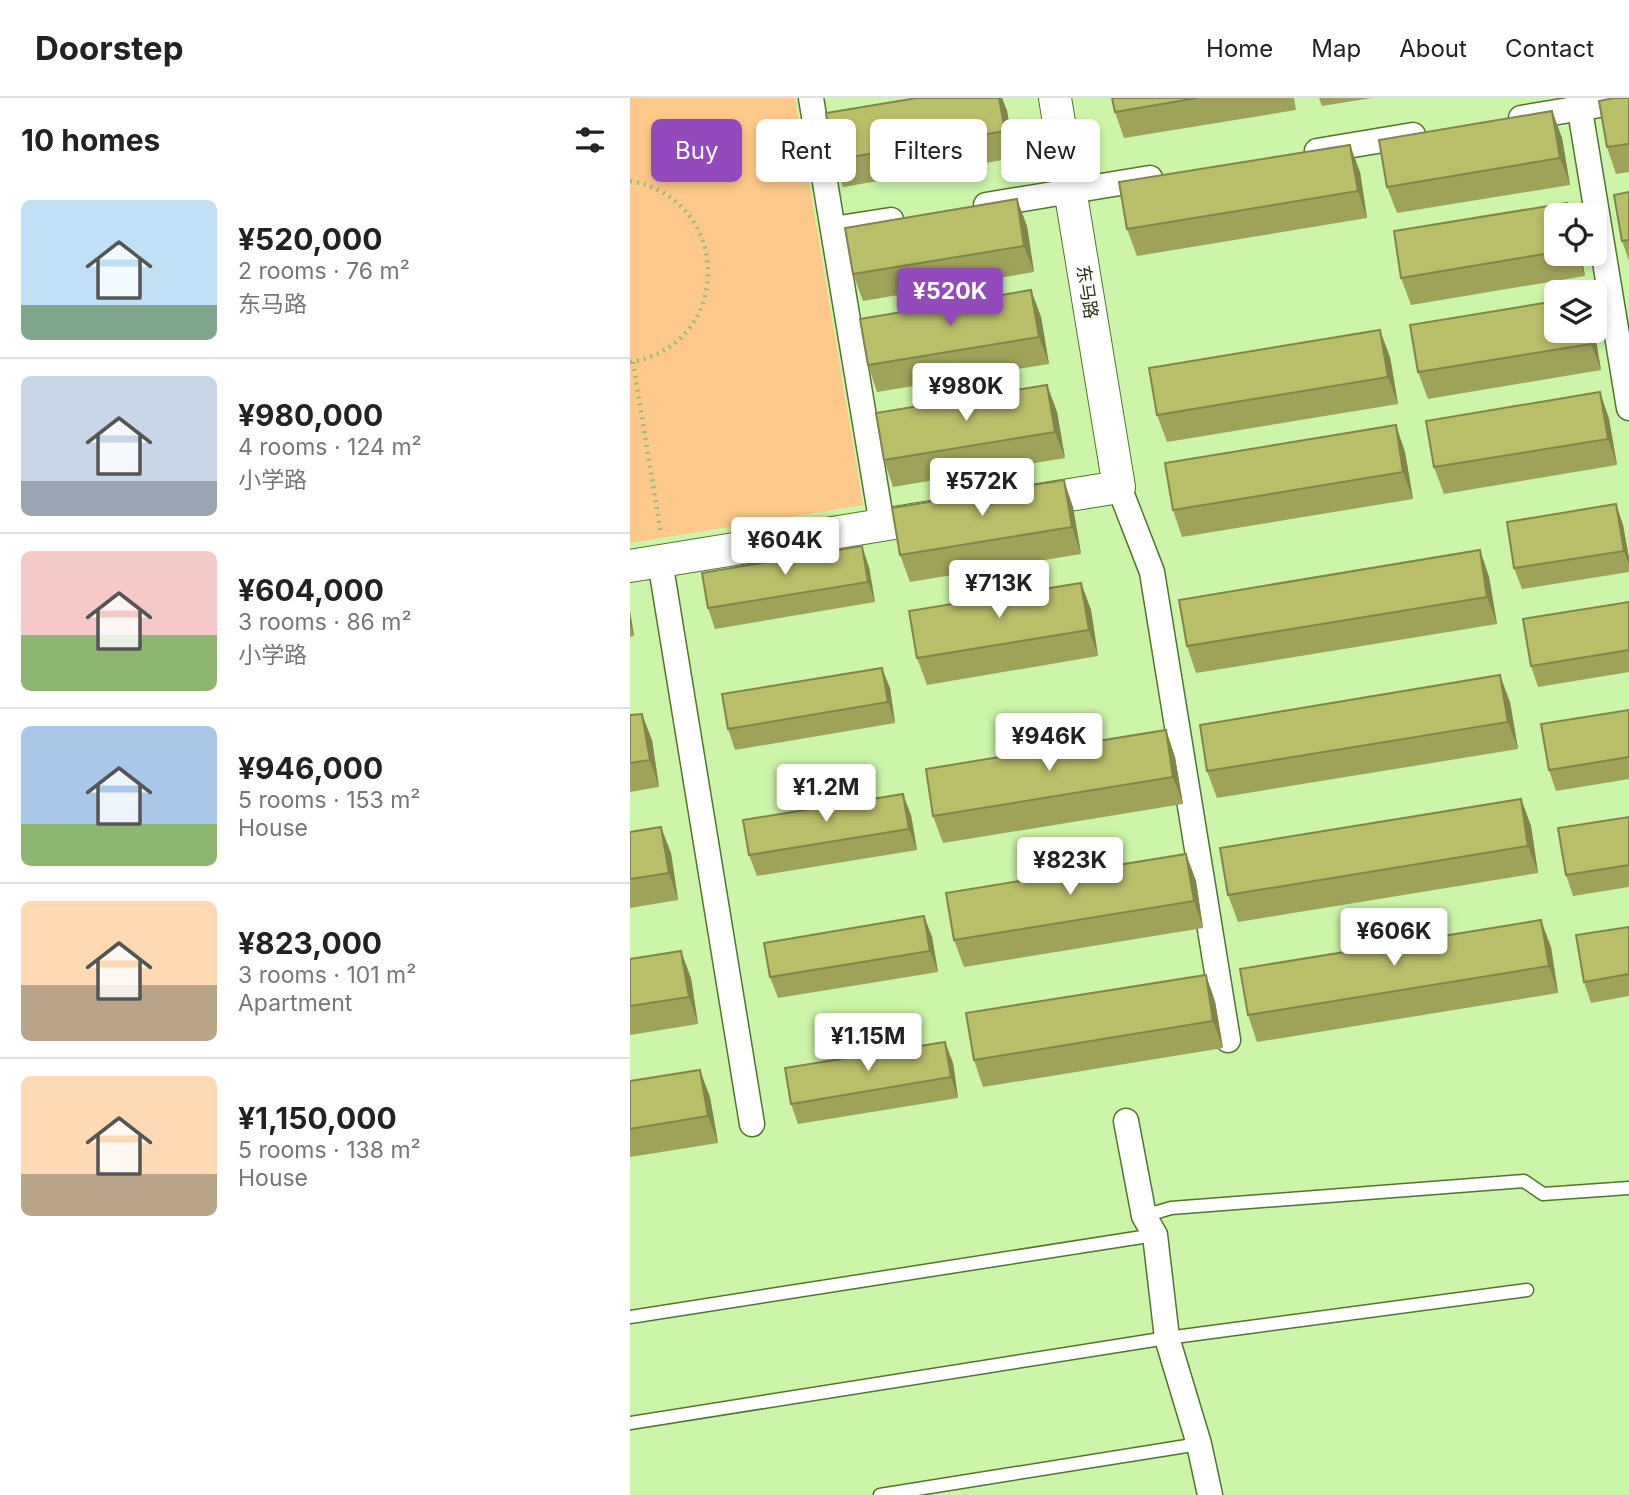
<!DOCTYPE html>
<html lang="en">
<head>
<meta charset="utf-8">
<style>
  :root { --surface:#fff; --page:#f2f2f2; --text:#222; --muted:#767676; --line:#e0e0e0; --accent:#934abd }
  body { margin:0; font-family:Inter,"Noto Sans SC",sans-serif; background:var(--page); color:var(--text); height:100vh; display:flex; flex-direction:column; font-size:26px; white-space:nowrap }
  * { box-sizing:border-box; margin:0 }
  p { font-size:23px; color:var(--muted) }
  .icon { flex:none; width:38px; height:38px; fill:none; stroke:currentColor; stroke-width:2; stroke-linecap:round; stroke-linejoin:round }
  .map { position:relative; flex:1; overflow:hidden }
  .panel { display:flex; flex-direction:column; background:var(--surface); width:630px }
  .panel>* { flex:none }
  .hud { position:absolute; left:21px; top:21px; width:665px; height:63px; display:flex; gap:14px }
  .tools { position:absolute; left:914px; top:105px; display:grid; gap:14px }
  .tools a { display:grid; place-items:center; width:63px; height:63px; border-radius:10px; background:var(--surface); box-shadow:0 4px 10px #0003; font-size:35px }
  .price { position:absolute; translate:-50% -60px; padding:0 16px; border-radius:7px; background:#fff; color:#222; font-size:23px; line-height:46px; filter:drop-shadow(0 2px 4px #0008) }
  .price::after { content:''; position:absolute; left:50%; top:42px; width:21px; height:16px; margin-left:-10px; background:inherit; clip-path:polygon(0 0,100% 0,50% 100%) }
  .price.current { background:var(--accent); color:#fff }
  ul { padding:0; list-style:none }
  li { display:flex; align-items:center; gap:21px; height:175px; padding:0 21px }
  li+li { border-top:2px solid var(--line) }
  li span { display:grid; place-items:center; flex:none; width:196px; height:140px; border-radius:10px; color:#555 }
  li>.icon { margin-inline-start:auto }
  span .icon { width:84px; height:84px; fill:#fffc; stroke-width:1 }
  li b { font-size:30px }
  h2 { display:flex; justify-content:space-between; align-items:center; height:84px; padding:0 21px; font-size:30px }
  .chip { padding:0 24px; border-radius:10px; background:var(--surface); box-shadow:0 4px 10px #0003; font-size:24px; line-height:63px }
  .chip.current { background:var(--accent); color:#fff }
  header { display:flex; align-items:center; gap:42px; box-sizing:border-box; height:98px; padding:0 35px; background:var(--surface); border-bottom:2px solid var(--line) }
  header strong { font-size:33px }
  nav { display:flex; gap:38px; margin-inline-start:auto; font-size:24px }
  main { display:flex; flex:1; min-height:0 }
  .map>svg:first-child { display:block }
  .green { fill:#fdc98a }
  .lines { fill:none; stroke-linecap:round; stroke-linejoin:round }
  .service-casing { stroke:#51752d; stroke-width:15 }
  .minor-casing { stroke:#51752d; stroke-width:27 }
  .tertiary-casing { stroke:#51752d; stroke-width:34 }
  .path { stroke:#99ba7c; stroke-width:4.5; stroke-dasharray:2 5; stroke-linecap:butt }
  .service { stroke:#fff; stroke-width:12 }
  .minor { stroke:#fff; stroke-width:24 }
  .tertiary { stroke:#fff; stroke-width:32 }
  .wall { fill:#9fa35a }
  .shaded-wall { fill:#82854a }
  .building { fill:#b9be69; stroke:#82854a; stroke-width:2 }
  .labels { text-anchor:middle; stroke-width:5; stroke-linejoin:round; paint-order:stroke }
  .street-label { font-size:18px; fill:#253516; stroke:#fff }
</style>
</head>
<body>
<header>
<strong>Doorstep</strong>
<nav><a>Home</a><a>Map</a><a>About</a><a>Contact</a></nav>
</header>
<main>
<section class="panel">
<h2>10 homes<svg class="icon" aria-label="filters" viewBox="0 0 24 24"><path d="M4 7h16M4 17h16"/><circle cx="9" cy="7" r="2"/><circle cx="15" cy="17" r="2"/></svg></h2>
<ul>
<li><span style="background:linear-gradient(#bfe0f5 75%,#7fa58c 0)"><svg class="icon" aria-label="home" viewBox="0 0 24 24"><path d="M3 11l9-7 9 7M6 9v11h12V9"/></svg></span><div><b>¥520,000</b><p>2 rooms · 76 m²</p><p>东马路</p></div></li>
<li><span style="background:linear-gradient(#c9d6e8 75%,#9aa5b1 0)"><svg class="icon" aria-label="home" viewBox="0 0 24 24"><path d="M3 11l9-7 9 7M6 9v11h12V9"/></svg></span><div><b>¥980,000</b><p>4 rooms · 124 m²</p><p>小学路</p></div></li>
<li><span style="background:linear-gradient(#f6c9c9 60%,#8fb573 0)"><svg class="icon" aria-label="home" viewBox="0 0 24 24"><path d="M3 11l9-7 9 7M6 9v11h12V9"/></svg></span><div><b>¥604,000</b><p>3 rooms · 86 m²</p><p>小学路</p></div></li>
<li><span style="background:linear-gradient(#a9c7e8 70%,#8fb573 0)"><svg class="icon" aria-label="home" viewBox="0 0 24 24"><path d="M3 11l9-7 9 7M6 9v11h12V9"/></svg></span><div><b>¥946,000</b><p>5 rooms · 153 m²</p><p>House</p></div></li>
<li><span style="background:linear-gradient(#ffd9b3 60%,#b9a48a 0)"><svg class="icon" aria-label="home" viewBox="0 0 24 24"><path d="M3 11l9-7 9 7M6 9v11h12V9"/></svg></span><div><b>¥823,000</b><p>3 rooms · 101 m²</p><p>Apartment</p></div></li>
<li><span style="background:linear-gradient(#ffd9b3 70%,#b9a48a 0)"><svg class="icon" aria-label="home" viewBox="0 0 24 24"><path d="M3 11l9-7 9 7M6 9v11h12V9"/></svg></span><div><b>¥1,150,000</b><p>5 rooms · 138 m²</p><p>House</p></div></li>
</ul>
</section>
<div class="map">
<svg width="999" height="1397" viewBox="0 0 999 1397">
  <rect width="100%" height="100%" fill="#ccf5a9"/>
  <polygon class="green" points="0,0 165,0 233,407 0,445"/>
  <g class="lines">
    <g class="service-casing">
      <g id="service">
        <polyline points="514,1118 541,1110 894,1083 913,1096 999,1090"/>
        <polyline points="0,1219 525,1137"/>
        <polyline points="0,1325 537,1240 897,1192"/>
        <polyline points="250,1397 569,1346"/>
      </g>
    </g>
    <g class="minor-casing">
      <g id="minor">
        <polyline points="181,0 252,427"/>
        <polyline points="948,0 999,310"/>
        <polyline points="891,20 999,2"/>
        <polyline points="687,53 783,37"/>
        <polyline points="356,107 520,80"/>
        <polyline points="203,131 261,122"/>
        <polyline points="489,389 522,474 598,942"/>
        <polyline points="30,463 122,1026"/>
        <polyline points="496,1023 514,1118 525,1137 537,1240 569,1346 580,1397"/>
      </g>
    </g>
    <g class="tertiary-casing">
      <g id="tertiary">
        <polyline points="396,404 489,389 425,0"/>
        <polyline points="0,468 307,418"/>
      </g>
    </g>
    <g class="path">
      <path d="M 0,83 C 104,101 104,248 0,264"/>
      <polyline points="3,264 31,436"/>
    </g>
    <use href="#service" class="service"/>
    <use href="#minor" class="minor"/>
    <use href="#tertiary" class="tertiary"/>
  </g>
  <g class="wall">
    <polygon points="287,0 372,0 377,13 385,60 213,89 203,62"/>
    <polygon points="482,0 664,0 666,12 494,40 485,14"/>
    <polygon points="689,0 742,0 692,8"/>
    <polygon points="999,0 999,74 986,76 977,49"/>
    <polygon points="922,13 932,40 940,87 767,115 757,89"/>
    <polygon points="730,74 737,120 507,158 497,131"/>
    <polygon points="999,94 999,163 992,143"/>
    <polygon points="937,105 942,117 926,117 926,156 951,156 955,178 781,207 771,180"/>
    <polygon points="397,128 404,174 233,203 223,176"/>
    <polygon points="401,192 411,219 419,266 247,294 238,267"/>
    <polygon points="964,231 971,272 798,301 788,274 964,233"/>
    <polygon points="760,259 768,306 537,344 527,317"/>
    <polygon points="417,287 427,314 435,360 263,389 254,362"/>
    <polygon points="970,294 979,321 987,367 814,396 804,369"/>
    <polygon points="775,354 783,401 552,439 543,412"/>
    <polygon points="986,406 993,427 999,460 999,474 892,491 884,470"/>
    <polygon points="443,409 451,456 280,484 270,457"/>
    <polygon points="850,452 859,479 867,526 566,575 557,548"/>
    <polygon points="239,469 245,504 85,531 78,510"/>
    <polygon points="451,485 461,512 468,558 297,587 287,560"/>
    <polygon points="999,504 999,574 908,589 901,568"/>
    <polygon points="0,513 4,538 0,539"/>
    <polygon points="260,590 265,625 105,652 98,631"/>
    <polygon points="880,604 888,651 587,700 577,673"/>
    <polygon points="999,612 999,681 926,693 919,672"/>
    <polygon points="0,617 22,642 29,689 0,694"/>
    <polygon points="536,632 545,659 553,706 313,745 303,718"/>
    <polygon points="891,701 901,728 908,775 608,824 598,797"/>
    <polygon points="281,717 287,752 127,778 119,757"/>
    <polygon points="999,719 999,789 943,798 936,777"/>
    <polygon points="0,734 41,755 48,802 0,810"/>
    <polygon points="556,756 566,783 573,830 334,869 324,842"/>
    <polygon points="294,818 302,839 308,874 148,900 140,879"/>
    <polygon points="999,829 999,898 961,905 954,884"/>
    <polygon points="921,849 928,895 627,944 618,917"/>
    <polygon points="0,861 61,880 68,926 0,937"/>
    <polygon points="585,903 593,950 353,989 344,962"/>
    <polygon points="315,944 323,965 328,1000 168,1026 161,1006"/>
    <polygon points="0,983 80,999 88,1045 0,1059"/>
  </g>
  <g class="shaded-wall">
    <polygon points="369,0 372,0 377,13 385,60 375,33"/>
    <polygon points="922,13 932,40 940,87 930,60"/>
    <polygon points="720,47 730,74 737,120 728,93"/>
    <polygon points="387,101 397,128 404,174 394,148"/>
    <polygon points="947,156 951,156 955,178"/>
    <polygon points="401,192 411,219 419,266 409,239"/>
    <polygon points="964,231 971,272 961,246 959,233 964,233"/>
    <polygon points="750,232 760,259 768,306 758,279"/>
    <polygon points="417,287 427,314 435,360 425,334"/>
    <polygon points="970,294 979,321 987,367 978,341"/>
    <polygon points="766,327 775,354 783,401 773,374"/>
    <polygon points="434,382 443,409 451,456 442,429"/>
    <polygon points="986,406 993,427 999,460 999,467 994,453"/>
    <polygon points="232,448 239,469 245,504 238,484"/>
    <polygon points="850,452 859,479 867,526 857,499"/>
    <polygon points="451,485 461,512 468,558 459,532"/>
    <polygon points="0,513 4,538 0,527"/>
    <polygon points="252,570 260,590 265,625 258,604"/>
    <polygon points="870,577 880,604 888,651 878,624"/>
    <polygon points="12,616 22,642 29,689 20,662"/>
    <polygon points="536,632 545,659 553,706 543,679"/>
    <polygon points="273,696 281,717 287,752 279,731"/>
    <polygon points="891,701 901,728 908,775 898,748"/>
    <polygon points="31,729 41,755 48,802 39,775"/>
    <polygon points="556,756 566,783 573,830 564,803"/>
    <polygon points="294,818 302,839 308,874 300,853"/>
    <polygon points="911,822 921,849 928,895 919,868"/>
    <polygon points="51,853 61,880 68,926 59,899"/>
    <polygon points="576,877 585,903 593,950 583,923"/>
    <polygon points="315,944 323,965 328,1000 321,979"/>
    <polygon points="70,972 80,999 88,1045 78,1018"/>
  </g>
  <g class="building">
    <polygon points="287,0 369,0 375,33 203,62 196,15"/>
    <polygon points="482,0 567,0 485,14"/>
    <polygon points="984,0 999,0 999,46 977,49 969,3"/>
    <polygon points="922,13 930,60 757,89 749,42"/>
    <polygon points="720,47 728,93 497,131 489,84"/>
    <polygon points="999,94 999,142 992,143 984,97"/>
    <polygon points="387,101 394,148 223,176 215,130"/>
    <polygon points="937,105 939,117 926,117 926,154 771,180 764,133"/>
    <polygon points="401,192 409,239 238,267 230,221"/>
    <polygon points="926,203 926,233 959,233 961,246 788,274 780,227"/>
    <polygon points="750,232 758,279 527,317 519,270"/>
    <polygon points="417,287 425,334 254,362 246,315"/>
    <polygon points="970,294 978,341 804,369 796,323"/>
    <polygon points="766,327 773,374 543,412 535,365"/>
    <polygon points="434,382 442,429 270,457 262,410"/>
    <polygon points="986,406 994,453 884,470 877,424"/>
    <polygon points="232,448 238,484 78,510 72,475"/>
    <polygon points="850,452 857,499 557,548 549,502"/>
    <polygon points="451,485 459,532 287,560 279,513"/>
    <polygon points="999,504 999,552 901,568 893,521"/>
    <polygon points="252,570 258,604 98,631 92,596"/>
    <polygon points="870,577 878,624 577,673 570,627"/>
    <polygon points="999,612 999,659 919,672 911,626"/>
    <polygon points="12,616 20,662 0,665 0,617"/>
    <polygon points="536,632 543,679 303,718 296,671"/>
    <polygon points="273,696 279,731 119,757 113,722"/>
    <polygon points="891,701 898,748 598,797 590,750"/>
    <polygon points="999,719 999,767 936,777 928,730"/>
    <polygon points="31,729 39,775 0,781 0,734"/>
    <polygon points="556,756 564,803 324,842 316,795"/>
    <polygon points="294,818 300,853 140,879 134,845"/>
    <polygon points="911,822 919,868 618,917 610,871"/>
    <polygon points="999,829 999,876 954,884 946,837"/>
    <polygon points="51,853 59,899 0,908 0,861"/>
    <polygon points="576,877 583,923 344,962 336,915"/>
    <polygon points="315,944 321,979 161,1006 155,970"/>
    <polygon points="70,972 78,1018 0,1031 0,983"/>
  </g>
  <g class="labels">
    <g class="street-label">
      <text transform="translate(457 194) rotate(81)" y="6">东马路</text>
    </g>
  </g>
</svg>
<div class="tools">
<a><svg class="icon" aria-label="locate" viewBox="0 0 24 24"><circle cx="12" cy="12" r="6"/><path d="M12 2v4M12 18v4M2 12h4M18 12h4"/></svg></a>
<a><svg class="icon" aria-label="layers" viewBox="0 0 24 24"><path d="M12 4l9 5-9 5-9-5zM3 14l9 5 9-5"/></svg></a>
</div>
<b class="price current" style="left:320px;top:230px">¥520K</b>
<b class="price" style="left:336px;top:325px">¥980K</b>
<b class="price" style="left:352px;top:420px">¥572K</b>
<b class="price" style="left:155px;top:479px">¥604K</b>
<b class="price" style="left:369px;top:522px">¥713K</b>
<b class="price" style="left:419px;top:675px">¥946K</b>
<b class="price" style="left:196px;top:726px">¥1.2M</b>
<b class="price" style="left:440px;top:799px">¥823K</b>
<b class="price" style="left:764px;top:870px">¥606K</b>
<b class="price" style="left:238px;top:975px">¥1.15M</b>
<div class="hud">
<a class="chip current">Buy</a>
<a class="chip">Rent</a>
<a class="chip">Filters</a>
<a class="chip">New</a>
</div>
</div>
</main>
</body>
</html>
